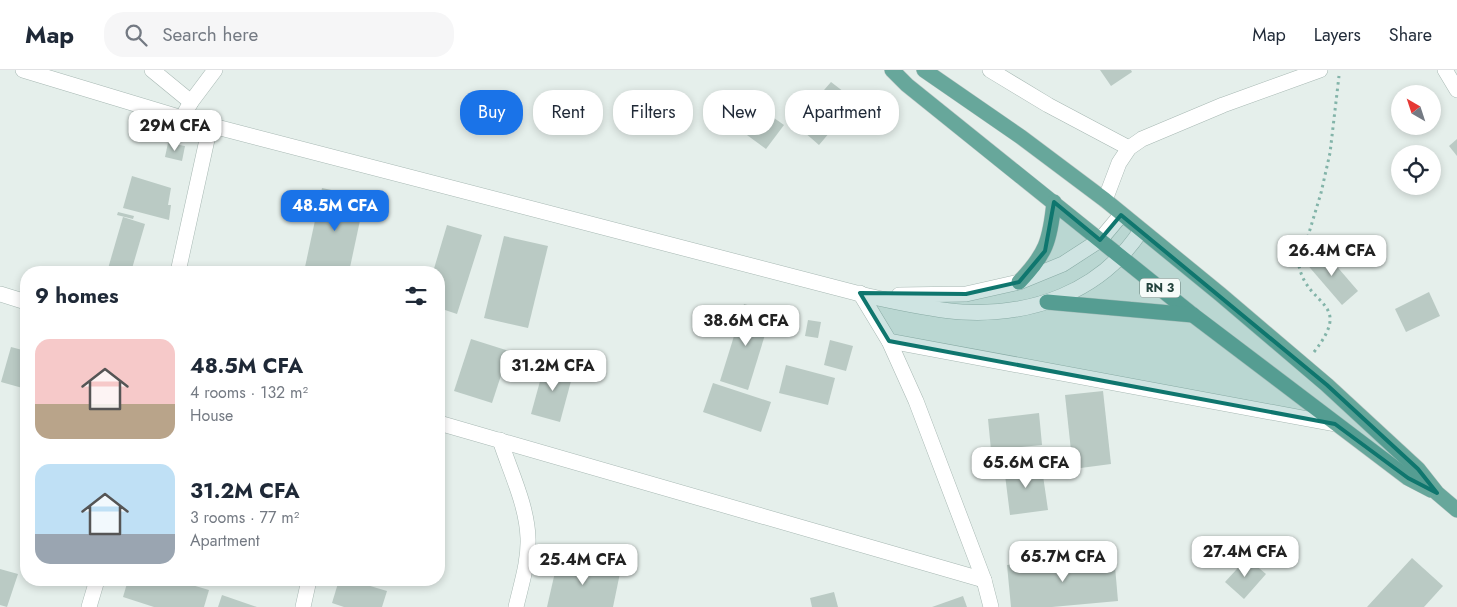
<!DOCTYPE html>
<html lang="en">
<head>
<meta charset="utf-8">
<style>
  :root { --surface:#fff; --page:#f6f6f7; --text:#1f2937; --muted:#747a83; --line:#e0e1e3; --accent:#1a73e8 }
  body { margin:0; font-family:Jost,sans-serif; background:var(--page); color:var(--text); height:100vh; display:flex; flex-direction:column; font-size:19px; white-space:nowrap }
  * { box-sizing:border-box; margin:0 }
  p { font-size:16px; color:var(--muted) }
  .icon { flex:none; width:28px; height:28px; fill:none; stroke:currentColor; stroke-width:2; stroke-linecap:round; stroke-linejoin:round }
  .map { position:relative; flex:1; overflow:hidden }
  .details { position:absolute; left:20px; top:196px; width:425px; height:320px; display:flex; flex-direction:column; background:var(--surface); border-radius:20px; box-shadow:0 2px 8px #0003 }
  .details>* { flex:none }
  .banner { position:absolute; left:460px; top:20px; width:475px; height:45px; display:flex; gap:10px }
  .needle { width:32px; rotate:321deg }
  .buttons { position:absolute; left:1391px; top:15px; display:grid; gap:10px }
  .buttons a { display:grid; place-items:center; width:50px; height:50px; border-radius:50%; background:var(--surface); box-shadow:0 2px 8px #0003; font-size:25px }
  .price { position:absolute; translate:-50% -42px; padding:0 11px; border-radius:10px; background:#fff; color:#222; font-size:16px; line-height:32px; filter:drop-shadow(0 1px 2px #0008) }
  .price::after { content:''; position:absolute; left:50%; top:30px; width:15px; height:11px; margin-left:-8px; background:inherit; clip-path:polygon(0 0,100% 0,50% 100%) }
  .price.active { background:var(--accent); color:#fff }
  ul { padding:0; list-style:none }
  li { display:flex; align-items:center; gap:15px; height:125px; padding:0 15px }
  li span { display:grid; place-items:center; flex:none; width:140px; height:100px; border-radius:15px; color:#555 }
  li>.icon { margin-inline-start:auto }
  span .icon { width:60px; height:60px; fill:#fffc; stroke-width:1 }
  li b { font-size:21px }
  h2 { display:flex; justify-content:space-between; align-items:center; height:60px; padding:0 15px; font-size:21px }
  .chip { padding:0 18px; border-radius:20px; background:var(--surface); box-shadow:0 2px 8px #0003; font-size:18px; line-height:45px }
  .chip.active { background:var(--accent); color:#fff }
  header { display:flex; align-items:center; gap:30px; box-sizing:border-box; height:70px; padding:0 25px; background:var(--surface); border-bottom:1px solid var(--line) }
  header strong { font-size:24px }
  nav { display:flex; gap:28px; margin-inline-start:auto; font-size:18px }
  .search { width:350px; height:45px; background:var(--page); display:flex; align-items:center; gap:12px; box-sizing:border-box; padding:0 18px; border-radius:20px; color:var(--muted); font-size:19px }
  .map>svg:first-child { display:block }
  .building { fill:#bacac4 }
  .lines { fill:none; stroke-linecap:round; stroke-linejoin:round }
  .minor-casing { stroke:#a7b8b3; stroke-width:16 }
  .major-casing { stroke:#c1cac8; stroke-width:16 }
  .path { stroke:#83b4a9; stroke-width:3; stroke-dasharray:2.5 4; stroke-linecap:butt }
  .minor { stroke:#fff; stroke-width:15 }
  .major { stroke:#67a79b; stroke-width:15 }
  .marked { fill:#0f766e; fill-opacity:0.2; stroke:#0f766e; stroke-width:4; stroke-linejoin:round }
  .labels { text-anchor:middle; stroke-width:4; stroke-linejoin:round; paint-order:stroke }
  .shield { fill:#f6fbf9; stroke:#627a75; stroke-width:1 }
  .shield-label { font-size:12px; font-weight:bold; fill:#22423c }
</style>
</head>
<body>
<header>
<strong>Map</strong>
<div class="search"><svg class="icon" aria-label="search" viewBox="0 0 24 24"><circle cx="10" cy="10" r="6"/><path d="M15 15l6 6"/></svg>Search here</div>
<nav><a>Map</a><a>Layers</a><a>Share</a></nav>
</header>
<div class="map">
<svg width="1457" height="537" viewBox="0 0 1457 537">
  <rect width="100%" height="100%" fill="#e5efeb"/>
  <g class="building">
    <polygon points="1100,0 1131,0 1132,2 1111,16"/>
    <polygon points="831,12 844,22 840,27 852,36 819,75 796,55 802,46 796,42 805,31 811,35"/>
    <polygon points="753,33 784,55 766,79 736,57"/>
    <polygon points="1457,69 1457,86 1449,76"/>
    <polygon points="168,73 185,76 182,91 165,87"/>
    <polygon points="132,106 171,118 168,135 171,135 169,150 123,138"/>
    <polygon points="322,118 365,127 349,202 329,202 305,197"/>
    <polygon points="118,142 134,146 133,149 117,145"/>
    <polygon points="123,147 145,154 131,202 107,202"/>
    <polygon points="447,155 482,165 457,244 439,238 439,202 433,202"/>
    <polygon points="504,166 548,176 528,258 484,248"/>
    <polygon points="1321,178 1358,221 1342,235 1305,192"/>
    <polygon points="1429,222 1440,246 1406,262 1395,239"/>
    <polygon points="744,234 772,242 748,320 720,311"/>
    <polygon points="808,250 821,252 818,268 805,266"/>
    <polygon points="471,269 509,281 492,333 454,321"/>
    <polygon points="830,270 853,276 846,301 824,295"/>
    <polygon points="11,277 26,281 26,319 1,312"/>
    <polygon points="545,293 574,300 560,352 531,344"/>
    <polygon points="786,295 835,308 828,335 779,323"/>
    <polygon points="713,313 771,332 761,362 703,342"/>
    <polygon points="1103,321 1111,394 1073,399 1065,325"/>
    <polygon points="1039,343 1042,375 991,380 988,349"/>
    <polygon points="1041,392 1048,440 1010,445 1004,397"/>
    <polygon points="1114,485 1118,531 1052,537 1011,537 1007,495"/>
    <polygon points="1247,488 1266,504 1244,529 1225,512"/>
    <polygon points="1412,488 1443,516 1424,537 1367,537"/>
    <polygon points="558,489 620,503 613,537 547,537"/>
    <polygon points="0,499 18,504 7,537 0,535"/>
    <polygon points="128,510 175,510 209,520 204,537 154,537 123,527"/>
    <polygon points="339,510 350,510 387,521 382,537 344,537 332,533"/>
    <polygon points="834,522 838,537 812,537 810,528"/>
    <polygon points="222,525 257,537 218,537"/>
    <polygon points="963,526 967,537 932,537"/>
  </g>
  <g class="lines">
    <g class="minor-casing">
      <g id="minor">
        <path d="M 23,0 L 182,48 L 868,226 C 899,232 930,240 962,242 C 1032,246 1100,222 1140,162"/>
        <polyline points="152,0 191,32"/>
        <polyline points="990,0 1048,35 1129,78"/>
        <polyline points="1445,0 1457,20"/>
        <polyline points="182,48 191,32 215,0"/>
        <polyline points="1105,130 1119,93 1129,78 1142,69 1223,35 1320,0"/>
        <polyline points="178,202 210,56"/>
        <polyline points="860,223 889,271 916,331 984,510 991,537"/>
        <polyline points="0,224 26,232"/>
        <polyline points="899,225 966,224 1019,212 1063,194 1100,170 1121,145"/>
        <polyline points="889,271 1335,354"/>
        <polyline points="439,353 984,510"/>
        <path d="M 500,370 C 510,401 527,435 528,468 C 529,491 521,515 516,537"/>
        <polyline points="89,537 97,510"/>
        <polyline points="303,537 309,510"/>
      </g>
    </g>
    <g class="major-casing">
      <g id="major">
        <polyline points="892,0 907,15 1193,245 1408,408 1431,420"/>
        <polyline points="924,0 1021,67 1105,130 1220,224 1327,315 1418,399 1437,423 1457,440"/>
        <path d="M 1019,212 C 1046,184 1050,171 1054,132"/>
        <polyline points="1047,232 1193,245"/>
      </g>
    </g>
    <path class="path" d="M 1314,282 C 1354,231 1308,238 1299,196 L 1321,123 L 1330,83 L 1339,6"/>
    <use href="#minor" class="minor"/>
    <use href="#major" class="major"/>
  </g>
  <path class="marked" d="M 1054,132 L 1100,170 L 1121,145 L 1327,315 L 1418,399 L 1437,423 L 1408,408 L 1335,354 L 889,271 L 860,223 L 966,224 L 1019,212 L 1045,181 Z"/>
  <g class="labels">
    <rect class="shield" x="1140" y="208.5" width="40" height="19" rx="4"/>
    <g class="shield-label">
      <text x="1160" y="222">RN 3</text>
    </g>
  </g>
</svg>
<div class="buttons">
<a><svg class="needle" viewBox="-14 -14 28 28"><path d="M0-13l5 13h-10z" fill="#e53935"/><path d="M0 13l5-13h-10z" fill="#747a83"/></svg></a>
<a><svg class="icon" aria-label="locate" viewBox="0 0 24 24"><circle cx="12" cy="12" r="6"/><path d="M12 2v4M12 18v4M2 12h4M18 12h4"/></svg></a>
</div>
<b class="price" style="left:175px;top:82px">29M CFA</b>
<b class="price active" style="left:335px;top:162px">48.5M CFA</b>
<b class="price" style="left:1332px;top:207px">26.4M CFA</b>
<b class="price" style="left:746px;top:277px">38.6M CFA</b>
<b class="price" style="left:553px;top:322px">31.2M CFA</b>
<b class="price" style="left:1026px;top:419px">65.6M CFA</b>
<b class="price" style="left:1245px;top:508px">27.4M CFA</b>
<b class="price" style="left:1063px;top:513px">65.7M CFA</b>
<b class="price" style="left:583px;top:516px">25.4M CFA</b>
<div class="banner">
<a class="chip active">Buy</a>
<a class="chip">Rent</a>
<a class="chip">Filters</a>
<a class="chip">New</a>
<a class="chip">Apartment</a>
</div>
<section class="details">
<h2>9 homes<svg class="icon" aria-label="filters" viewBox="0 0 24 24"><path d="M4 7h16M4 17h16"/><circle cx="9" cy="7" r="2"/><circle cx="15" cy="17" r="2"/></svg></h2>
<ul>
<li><span style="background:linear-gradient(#f6c9c9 65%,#b9a48a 0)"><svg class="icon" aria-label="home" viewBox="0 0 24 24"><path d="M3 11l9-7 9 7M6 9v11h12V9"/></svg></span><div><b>48.5M CFA</b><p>4 rooms · 132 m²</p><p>House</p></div></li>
<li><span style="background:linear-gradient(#bfe0f5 70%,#9aa5b1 0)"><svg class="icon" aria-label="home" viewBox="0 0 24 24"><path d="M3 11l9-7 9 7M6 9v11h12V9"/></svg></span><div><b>31.2M CFA</b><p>3 rooms · 77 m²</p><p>Apartment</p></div></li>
</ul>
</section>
</div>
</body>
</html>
